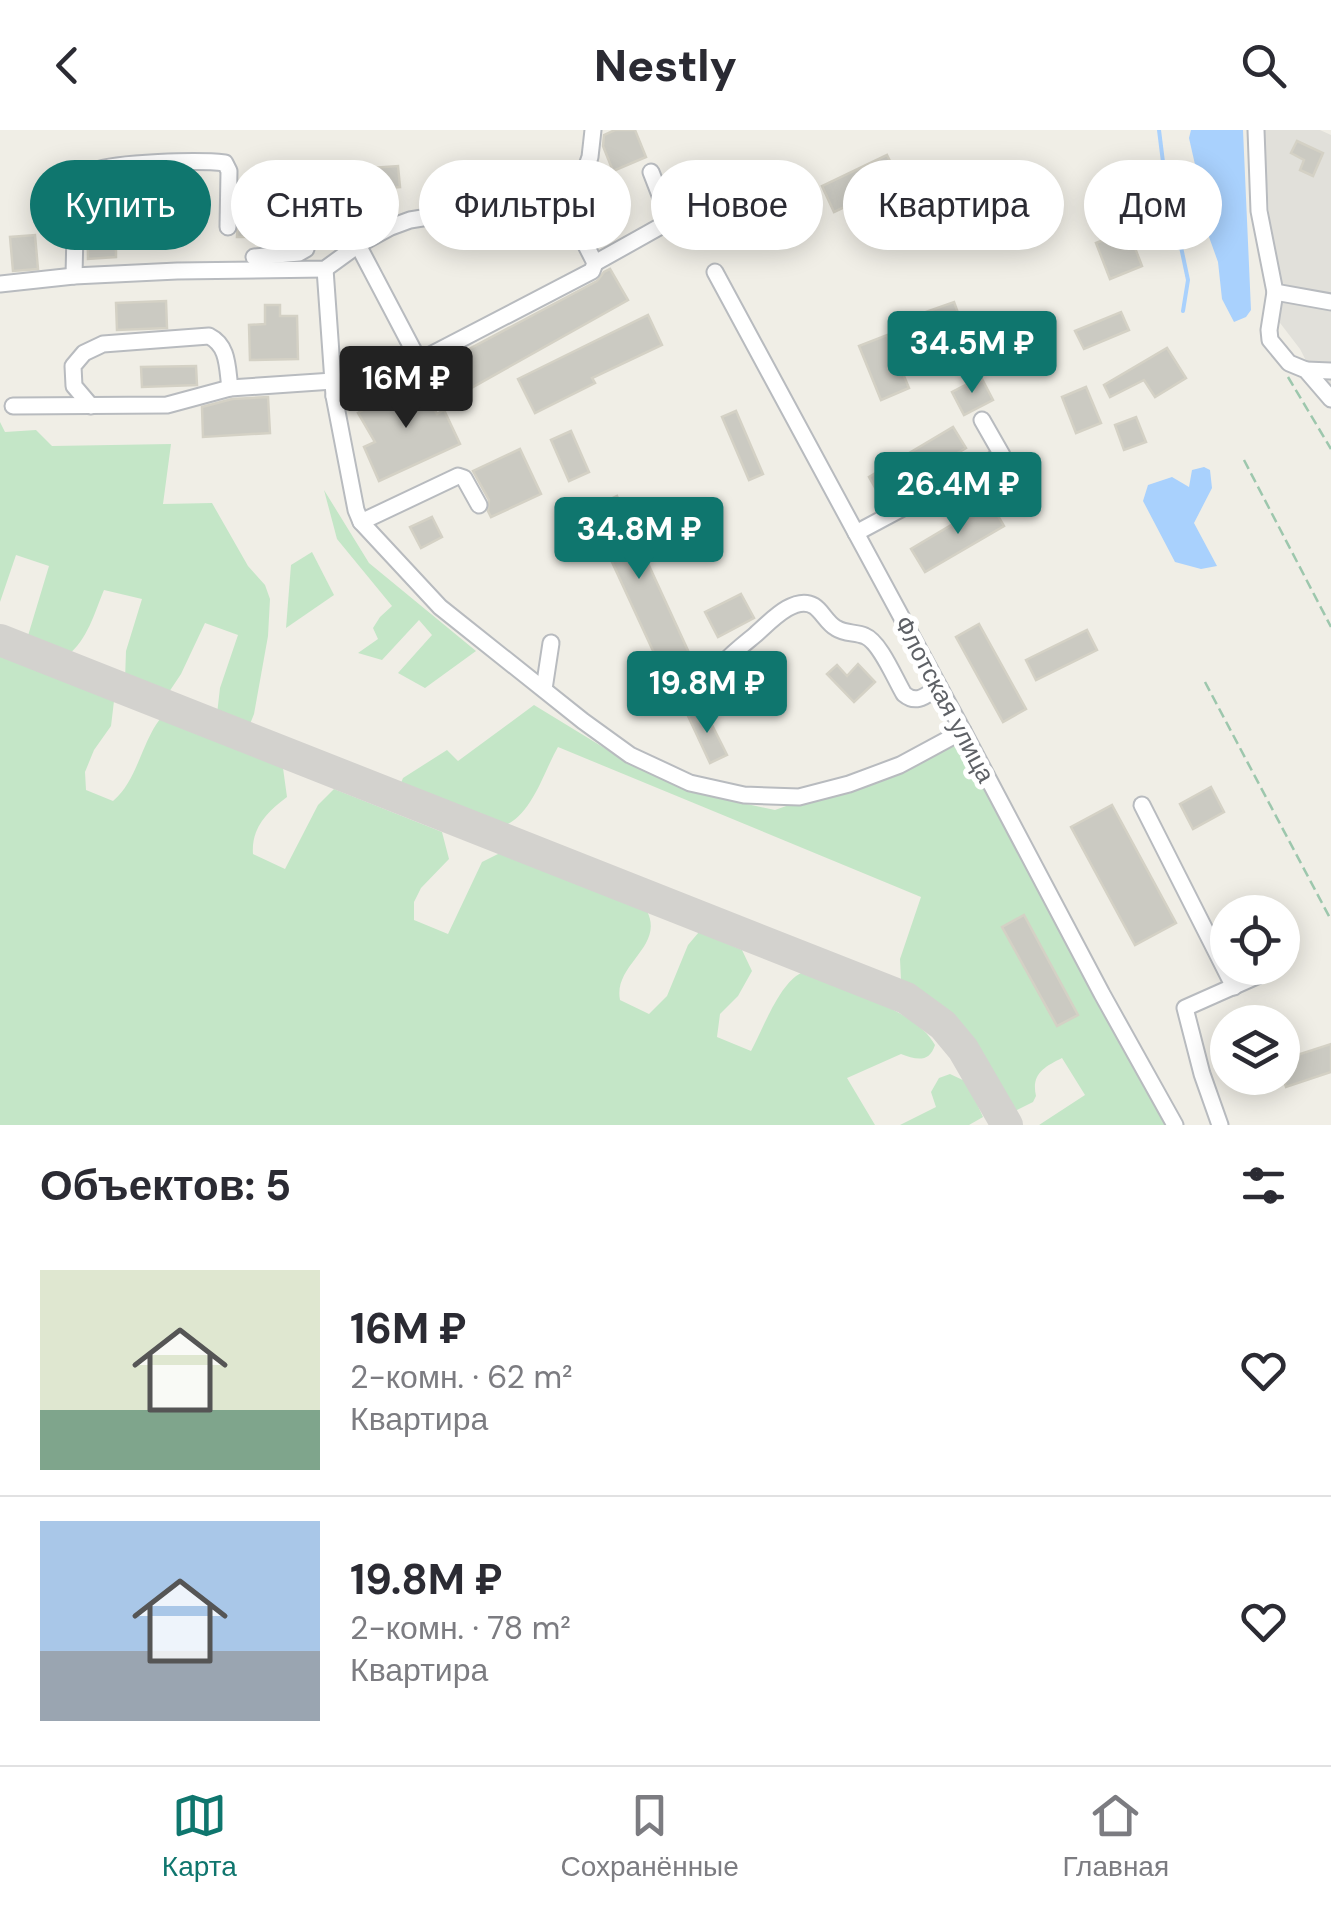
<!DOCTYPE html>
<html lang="ru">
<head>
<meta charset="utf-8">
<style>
  :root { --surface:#fff; --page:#f7f7f7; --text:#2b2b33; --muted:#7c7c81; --line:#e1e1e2; --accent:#0f766e }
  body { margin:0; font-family:"DM Sans",sans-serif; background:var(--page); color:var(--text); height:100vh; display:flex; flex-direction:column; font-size:38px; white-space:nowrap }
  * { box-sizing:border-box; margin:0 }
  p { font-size:32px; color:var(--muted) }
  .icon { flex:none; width:55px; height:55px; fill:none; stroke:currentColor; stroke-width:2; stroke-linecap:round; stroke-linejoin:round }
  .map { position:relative; height:995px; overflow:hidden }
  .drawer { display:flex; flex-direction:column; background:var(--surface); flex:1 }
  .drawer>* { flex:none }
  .banner { position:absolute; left:30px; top:30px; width:1272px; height:90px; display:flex; gap:20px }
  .controls { position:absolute; left:1210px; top:765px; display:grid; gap:20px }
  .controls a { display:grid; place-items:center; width:90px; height:90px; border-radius:50%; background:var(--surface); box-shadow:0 5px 25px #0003; font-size:50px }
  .price { position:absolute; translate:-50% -85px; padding:0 22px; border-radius:10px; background:var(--accent); color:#fff; font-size:32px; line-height:65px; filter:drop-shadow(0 2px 5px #0008) }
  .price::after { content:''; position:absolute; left:50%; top:60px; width:30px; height:22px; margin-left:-15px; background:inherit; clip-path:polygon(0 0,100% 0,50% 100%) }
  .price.active { background:#222; color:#fff }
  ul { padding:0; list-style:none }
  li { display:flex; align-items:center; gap:30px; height:250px; padding:0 40px }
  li+li { border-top:2px solid var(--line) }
  li span { display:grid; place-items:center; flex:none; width:280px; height:200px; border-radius:0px; color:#555 }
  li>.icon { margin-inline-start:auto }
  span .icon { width:120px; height:120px; fill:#fffc; stroke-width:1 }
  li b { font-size:42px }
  h2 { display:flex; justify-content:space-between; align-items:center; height:120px; padding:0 40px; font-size:42px }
  .pill { padding:0 35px; border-radius:45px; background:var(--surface); box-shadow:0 5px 25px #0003; font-size:35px; line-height:90px }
  .pill.active { background:var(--accent); color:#fff }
  header { display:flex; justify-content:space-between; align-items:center; height:130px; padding:0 40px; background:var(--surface); font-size:45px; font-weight:800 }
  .dock { display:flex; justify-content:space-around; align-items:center; height:140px; border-top:2px solid var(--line); background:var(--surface); font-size:28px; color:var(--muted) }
  .dock a { display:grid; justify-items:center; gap:5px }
  .dock .active { color:var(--accent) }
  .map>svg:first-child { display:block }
  .industrial { fill:#e1e0da }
  .green { fill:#c4e6c7 }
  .water { fill:#a9d1fd }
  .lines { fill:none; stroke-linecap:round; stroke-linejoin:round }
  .stream { stroke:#a9d1fd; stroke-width:4 }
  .taxiway { stroke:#d3d2ce; stroke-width:32 }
  .building { fill:#cbcac2; stroke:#d4d1c5; stroke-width:2.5 }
  .minor-casing { stroke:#b8bbbf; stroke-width:19 }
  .path { stroke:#9dc7ad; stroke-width:2.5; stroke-dasharray:10 5; stroke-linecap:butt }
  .minor { stroke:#fff; stroke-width:15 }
  .labels { text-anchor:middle; stroke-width:10; stroke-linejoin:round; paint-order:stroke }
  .street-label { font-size:25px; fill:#5e6166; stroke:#fff }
</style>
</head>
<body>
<header><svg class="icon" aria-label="back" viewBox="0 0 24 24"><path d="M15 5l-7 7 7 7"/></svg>Nestly<svg class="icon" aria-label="search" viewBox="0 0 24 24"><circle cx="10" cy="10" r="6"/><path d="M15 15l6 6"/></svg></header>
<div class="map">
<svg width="1331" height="995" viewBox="0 0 1331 995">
  <rect width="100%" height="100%" fill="#f0eee6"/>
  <polygon class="industrial" points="1263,0 1320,0 1331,5 1331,279 1300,219 1277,189"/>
  <g class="green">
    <path d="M 0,292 L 5,302 L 36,300 L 52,316 L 171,314 L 163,374 L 212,373 L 248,436 L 265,455 L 270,469 L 268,506 L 254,584 L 250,594 L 240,594 L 217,584 L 220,558 L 238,505 L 205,493 L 181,544 L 167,565 L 125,550 L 126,521 L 142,469 L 104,460 C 94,484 88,509 67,526 L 27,509 L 49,436 L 16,425 L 0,472 Z"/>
    <polygon points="324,360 369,433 476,521 425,558 398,543 432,505 419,490 382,530 358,523 378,509 373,498 380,487 392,476 337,409"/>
    <polygon points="312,422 334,465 286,498 291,435"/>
    <path d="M 0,526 L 114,571 L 111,596 L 94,620 L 85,642 L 86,660 L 113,671 C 137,651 141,614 160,589 L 283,638 L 287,667 C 267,682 251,698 253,724 L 285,739 L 318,675 L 334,659 L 442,702 L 449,729 L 421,758 L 414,772 L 414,790 L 448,804 L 482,732 L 500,723 L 647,781 C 665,817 613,834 620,870 L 649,884 L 667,866 L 688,815 L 699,802 L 742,820 L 752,841 L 738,866 L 720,884 L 717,907 L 751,921 C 763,899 779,854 801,843 C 840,859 915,878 935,915 C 929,934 915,929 901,924 L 847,948 L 875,995 L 0,995 Z"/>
    <path d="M 534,575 L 629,633 L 733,671 L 775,680 L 961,614 L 1130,932 L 1166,995 L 1039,995 L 1085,965 L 1062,928 C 1044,937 1031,944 1036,966 L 1033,972 L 1015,981 L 1009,979 L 985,933 L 965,906 L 942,880 L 908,859 L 908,853 L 901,850 L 900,829 L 921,767 L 558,617 C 543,643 531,689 500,697 L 403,659 L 401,653 L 403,648 L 447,620 L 458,631 Z"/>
    <polygon points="950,944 967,952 983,987 969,995 900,995 936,977 931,962 939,948"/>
  </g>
  <g class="water">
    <polygon points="1191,0 1243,0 1251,180 1246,187 1234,192 1222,169 1218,132 1204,93 1203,70 1189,8"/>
    <polygon points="1204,337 1210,340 1212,358 1194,393 1217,436 1201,439 1175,432 1143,371 1148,355 1172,347 1189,357 1192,340"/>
  </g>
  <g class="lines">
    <polyline class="stream" points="1159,0 1163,32 1188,150 1183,181"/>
    <polyline class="taxiway" points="0,510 906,868 943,895 963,919 1007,995"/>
  </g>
  <g class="building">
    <polygon points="615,0 635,0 646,27 613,41 603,16 604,5"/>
    <polygon points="1297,11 1323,23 1313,46 1300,40 1304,30 1291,23"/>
    <polygon points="887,25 900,51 834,82 822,56"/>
    <polygon points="398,36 400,57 331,62 333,105 281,106 279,52 344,49 343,40"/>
    <polygon points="182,50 184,111 161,112 158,51"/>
    <polygon points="260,50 262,107 237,107 240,53"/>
    <polygon points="116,55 116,127 88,129 87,60 91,56"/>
    <polygon points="1128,100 1142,136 1110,149 1096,113"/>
    <polygon points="35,105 38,139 13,141 10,107"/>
    <polygon points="610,139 628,170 457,266 439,235 597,151 604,142"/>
    <polygon points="166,171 167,198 117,200 116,173"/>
    <polygon points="954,172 972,221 941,232 923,183"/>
    <polygon points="265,175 280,175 280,186 297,186 298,229 250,230 249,195 265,194"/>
    <polygon points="1121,182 1129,200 1084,219 1075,201"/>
    <polygon points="648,185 662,215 592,248 595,253 535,283 518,249"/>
    <polygon points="887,205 909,258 881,270 859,216"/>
    <polygon points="1167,218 1186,248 1155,267 1144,250 1110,267 1104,255"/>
    <polygon points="196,236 197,255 142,257 141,237"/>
    <polygon points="981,247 993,270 964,285 952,262"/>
    <polygon points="416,248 437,284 444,280 460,314 379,351 364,317 375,312 358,283"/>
    <polygon points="1086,257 1101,293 1076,303 1062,267"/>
    <polygon points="268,267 270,303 203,307 202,277 232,269"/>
    <polygon points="736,281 763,344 749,350 722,287"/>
    <polygon points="1136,287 1146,312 1124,320 1115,295"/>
    <polygon points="953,297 966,318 881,368 869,347"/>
    <polygon points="571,301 589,342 569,351 551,310"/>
    <polygon points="520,319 541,364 491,387 488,381 489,370 473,341"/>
    <polygon points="617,366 690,525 661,538 588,380"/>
    <polygon points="990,372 1004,396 925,442 911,419"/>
    <polygon points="432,387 442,407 421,418 410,397"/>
    <polygon points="741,464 754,488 718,507 705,482"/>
    <polygon points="979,494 1026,579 1003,592 956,507"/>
    <polygon points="1087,500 1097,520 1036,550 1026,530"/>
    <polygon points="858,534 875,552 854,572 827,544 837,535 847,546"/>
    <polygon points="704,579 727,625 710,633 688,586"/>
    <polygon points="1211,657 1224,682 1193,699 1180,674"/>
    <polygon points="1112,675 1176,793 1135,815 1071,697"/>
    <polygon points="1024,785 1078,885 1057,896 1002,797"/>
    <polygon points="1331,914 1331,942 1286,957 1282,945 1282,930"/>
  </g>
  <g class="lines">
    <g class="minor-casing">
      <g id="minor">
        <polyline points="1256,0 1259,81 1275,162 1331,172"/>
        <polyline points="358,115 419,231"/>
        <polyline points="254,127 299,123 306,119"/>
        <polyline points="595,133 670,91 651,42"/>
        <polyline points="325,139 334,266 356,380 361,392 440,477 583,591 630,625 690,653 744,665 799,667 849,654 900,635 963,601"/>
        <polyline points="715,142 963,601 1102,864 1175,995"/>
        <path d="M 74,146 L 76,57 C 81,49 85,44 94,41 C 117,32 199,30 225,33 L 229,41 L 228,97"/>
        <polyline points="0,154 74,146 177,141 325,139 358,115 391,97 410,90 496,76 562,81 570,84"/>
        <polyline points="1275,162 1269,200 1270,210 1289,233 1306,240 1331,269"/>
        <polyline points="1306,240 1331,241"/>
        <polyline points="334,266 403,243 419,231 592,141 595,133 570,84 590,27 593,0"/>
        <polyline points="13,276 167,275 230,258 333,251"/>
        <path d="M 91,276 L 74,256 L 73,236 L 84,223 L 103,214 L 209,206 C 229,216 227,238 230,258"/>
        <polyline points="361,392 458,346 464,348 479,375"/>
        <polyline points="856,403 1002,325 982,290"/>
        <polyline points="544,559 551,513"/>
        <path d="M 706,563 C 715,536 733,523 755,505 C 768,494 794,464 814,476 C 822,481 827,493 836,498 C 845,504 856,502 865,506 C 880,512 895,549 904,564 C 917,575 926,565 939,557"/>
        <polyline points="1142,675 1234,857"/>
        <polyline points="1220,995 1202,944 1185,878 1275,838"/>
      </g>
    </g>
    <g class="path">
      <polyline points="1288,247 1331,319"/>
      <polyline points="1244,330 1331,497"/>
      <polyline points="1205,552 1331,790"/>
    </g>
    <use href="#minor" class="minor"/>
  </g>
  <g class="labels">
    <g class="street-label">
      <text transform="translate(945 569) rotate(62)" y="9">Флотская улица</text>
    </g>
  </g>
</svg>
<div class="controls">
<a><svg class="icon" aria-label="locate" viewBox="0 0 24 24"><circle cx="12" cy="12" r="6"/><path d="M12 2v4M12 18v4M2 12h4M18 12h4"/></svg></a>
<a><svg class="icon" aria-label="layers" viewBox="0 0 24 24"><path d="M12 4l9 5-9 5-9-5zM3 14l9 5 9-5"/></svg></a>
</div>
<b class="price" style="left:972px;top:266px">34.5M ₽</b>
<b class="price active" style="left:406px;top:301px">16M ₽</b>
<b class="price" style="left:958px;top:407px">26.4M ₽</b>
<b class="price" style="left:639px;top:452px">34.8M ₽</b>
<b class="price" style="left:707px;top:606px">19.8M ₽</b>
<div class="banner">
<a class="pill active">Купить</a>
<a class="pill">Снять</a>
<a class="pill">Фильтры</a>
<a class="pill">Новое</a>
<a class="pill">Квартира</a>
<a class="pill">Дом</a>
</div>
</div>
<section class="drawer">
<h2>Объектов: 5<svg class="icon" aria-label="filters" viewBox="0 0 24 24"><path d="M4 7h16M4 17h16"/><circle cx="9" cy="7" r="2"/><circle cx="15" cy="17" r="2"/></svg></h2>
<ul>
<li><span style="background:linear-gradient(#dfe7d0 70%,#7fa58c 0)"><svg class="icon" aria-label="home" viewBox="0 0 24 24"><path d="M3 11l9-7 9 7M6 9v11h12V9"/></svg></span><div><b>16M ₽</b><p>2-комн. · 62 m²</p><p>Квартира</p></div><svg class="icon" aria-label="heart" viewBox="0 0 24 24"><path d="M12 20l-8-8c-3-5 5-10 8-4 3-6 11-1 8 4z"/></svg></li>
<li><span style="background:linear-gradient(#a9c7e8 65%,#9aa5b1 0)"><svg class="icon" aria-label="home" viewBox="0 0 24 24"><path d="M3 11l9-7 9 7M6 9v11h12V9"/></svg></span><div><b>19.8M ₽</b><p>2-комн. · 78 m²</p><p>Квартира</p></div><svg class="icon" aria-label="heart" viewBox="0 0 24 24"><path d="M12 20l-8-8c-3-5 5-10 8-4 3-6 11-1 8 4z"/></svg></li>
</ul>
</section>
<nav class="dock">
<a class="active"><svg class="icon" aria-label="map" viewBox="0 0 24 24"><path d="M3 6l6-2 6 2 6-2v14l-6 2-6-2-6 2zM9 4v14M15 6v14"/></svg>Карта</a>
<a><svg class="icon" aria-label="saved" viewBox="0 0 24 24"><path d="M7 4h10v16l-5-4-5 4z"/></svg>Сохранённые</a>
<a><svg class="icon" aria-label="home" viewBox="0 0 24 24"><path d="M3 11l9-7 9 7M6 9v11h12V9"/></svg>Главная</a>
</nav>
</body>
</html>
